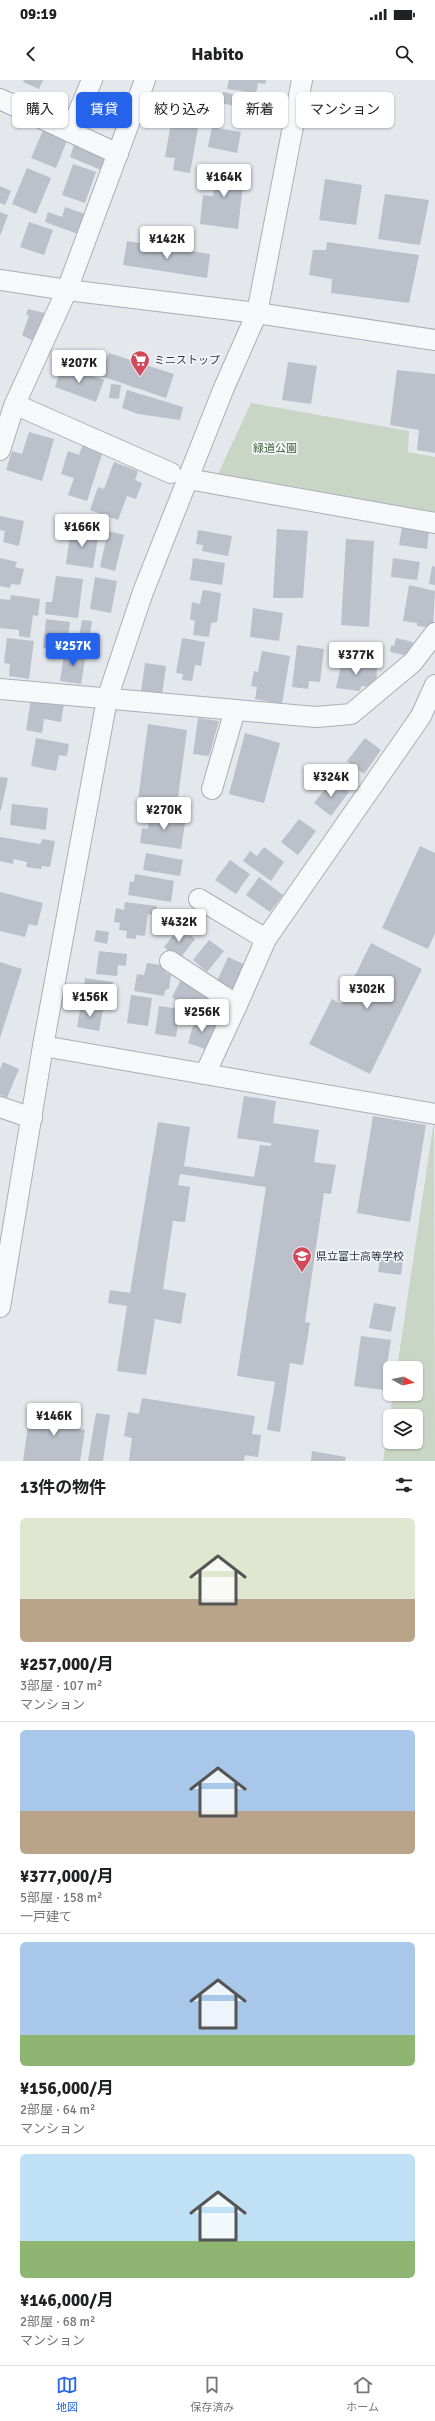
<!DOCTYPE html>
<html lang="ja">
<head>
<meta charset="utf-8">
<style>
  :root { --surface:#fff; --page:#f6f6f6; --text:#202124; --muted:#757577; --line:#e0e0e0; --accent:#2563eb }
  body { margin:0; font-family:Signika,"Noto Sans JP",sans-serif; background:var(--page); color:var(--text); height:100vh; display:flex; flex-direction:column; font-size:15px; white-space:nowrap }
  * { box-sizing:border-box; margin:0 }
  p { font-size:13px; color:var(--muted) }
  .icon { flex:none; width:22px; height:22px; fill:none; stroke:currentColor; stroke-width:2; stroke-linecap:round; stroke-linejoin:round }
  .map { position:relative; height:1381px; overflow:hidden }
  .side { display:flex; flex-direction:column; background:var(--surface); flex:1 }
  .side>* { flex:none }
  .banner { position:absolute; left:12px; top:12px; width:411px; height:36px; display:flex; gap:8px }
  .needle { width:26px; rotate:98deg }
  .tools { position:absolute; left:383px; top:1281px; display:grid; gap:8px }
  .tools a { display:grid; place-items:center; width:40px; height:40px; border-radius:6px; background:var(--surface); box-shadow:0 1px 3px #0004; font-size:20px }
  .price { position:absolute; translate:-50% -34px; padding:0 9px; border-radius:4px; background:#fff; color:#222; font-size:13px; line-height:26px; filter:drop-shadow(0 1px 2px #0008) }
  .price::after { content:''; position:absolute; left:50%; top:24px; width:12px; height:9px; margin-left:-6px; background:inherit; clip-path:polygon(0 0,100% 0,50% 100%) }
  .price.selected { background:var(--accent); color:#fff }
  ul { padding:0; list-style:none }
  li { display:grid; align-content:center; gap:8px; height:212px; padding:0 20px }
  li+li { border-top:1px solid var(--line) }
  li span { display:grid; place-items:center; height:124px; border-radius:6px; color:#555 }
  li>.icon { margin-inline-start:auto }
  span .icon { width:72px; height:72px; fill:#fffc; stroke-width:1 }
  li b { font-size:17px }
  h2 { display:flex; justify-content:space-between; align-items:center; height:48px; padding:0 20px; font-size:17px }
  .tag { padding:0 14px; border-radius:6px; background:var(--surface); box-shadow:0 1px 3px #0004; font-size:14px; line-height:36px }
  .tag.selected { background:var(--accent); color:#fff }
  .status { display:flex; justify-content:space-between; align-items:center; height:28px; padding:0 20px; background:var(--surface); direction:ltr }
  .status svg { height:11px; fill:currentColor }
  header { display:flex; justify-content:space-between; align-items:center; height:52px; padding:0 20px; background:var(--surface); font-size:18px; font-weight:700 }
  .dock { display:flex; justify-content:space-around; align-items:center; height:56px; border-top:1px solid var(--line); background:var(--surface); font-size:11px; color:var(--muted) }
  .dock a { display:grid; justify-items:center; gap:2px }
  .dock .selected { color:var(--accent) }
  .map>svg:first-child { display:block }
  .green { fill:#c9d6c5; fill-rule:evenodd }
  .building { fill:#bbc0ca }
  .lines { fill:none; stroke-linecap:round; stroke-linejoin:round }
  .minor-casing { stroke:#a9aeb7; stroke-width:22 }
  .minor { stroke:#f7f8fa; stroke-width:20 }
  .labels { text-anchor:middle; stroke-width:3.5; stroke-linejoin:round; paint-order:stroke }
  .poi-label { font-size:11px; fill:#2b3445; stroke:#f4f6f9; text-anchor:start }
  .park-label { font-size:11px; fill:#3f6138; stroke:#f4f6f9 }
</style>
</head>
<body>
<div class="status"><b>09:19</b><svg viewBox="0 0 49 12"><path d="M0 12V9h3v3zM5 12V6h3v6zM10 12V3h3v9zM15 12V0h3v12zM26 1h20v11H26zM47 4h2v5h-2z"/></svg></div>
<header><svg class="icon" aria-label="back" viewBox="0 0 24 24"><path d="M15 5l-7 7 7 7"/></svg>Habito<svg class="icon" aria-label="search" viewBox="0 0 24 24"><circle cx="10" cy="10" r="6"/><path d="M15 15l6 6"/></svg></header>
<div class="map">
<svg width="435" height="1381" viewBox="0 0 435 1381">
  <rect width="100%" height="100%" fill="#e4e7ec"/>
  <g class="green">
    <polygon points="251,323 409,351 408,372 435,377 435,432 225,401 218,394"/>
    <path d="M 434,1041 L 435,1381 L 383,1381 L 393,1314 L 416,1314 L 416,1288 L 397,1288 ZM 390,1336 L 416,1336 L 416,1362 L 390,1362 Z"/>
  </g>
  <g class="building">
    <polygon points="24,0 43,0 39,9 23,2"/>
    <polygon points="229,0 266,0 265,4 258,3 256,13 227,9"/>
    <polygon points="223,12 241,16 239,27 221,23"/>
    <polygon points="176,14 205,19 201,42 172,37"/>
    <polygon points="171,43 198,48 190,93 173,90 175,78 165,77"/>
    <polygon points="212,47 241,52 237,73 208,67"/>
    <polygon points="44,48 68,58 56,88 31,78"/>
    <polygon points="74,65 106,78 101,90 70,77"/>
    <polygon points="73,84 96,92 85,123 62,115"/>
    <polygon points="217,84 245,87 238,149 200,144 203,115 213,116"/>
    <polygon points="27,88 51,98 36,134 12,124"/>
    <polygon points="325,99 362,105 356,145 319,140"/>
    <polygon points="0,106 11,111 5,125 0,123"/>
    <polygon points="385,114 429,120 420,165 378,159"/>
    <polygon points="65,127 85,134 78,154 45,142 48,132 62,137"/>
    <polygon points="0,132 8,135 0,156"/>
    <polygon points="29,142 53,150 44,175 20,167"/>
    <polygon points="127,161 210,174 207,198 123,185"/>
    <polygon points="327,162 419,175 409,223 331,213 332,199 309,195 313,170 326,170"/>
    <polygon points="28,229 49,234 37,263 22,255 29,236 26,234"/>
    <polygon points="109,273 174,294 166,318 101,296"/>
    <polygon points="288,282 317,286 311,324 282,320"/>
    <polygon points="62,286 104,300 96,322 55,307"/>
    <polygon points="397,290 435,294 435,373 417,370 419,350 390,345"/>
    <polygon points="111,304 121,305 119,319 109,318"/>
    <polygon points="127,310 183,327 180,340 138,334 122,328"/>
    <polygon points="29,352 54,359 42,401 6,390 12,371 22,374"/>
    <polygon points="83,364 103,371 87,421 68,415 74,398 61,394 68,371 79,375"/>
    <polygon points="114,382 138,391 135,400 142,403 136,419 127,416 118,440 90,430 98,407 104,409"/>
    <polygon points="0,436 24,441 19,466 3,462 5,451 0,450"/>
    <polygon points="402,447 429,451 427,469 399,465"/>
    <polygon points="71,448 99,452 93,488 66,484"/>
    <polygon points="277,449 308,451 303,518 273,518"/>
    <polygon points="198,450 232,456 228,476 202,471 203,465 196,464"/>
    <polygon points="108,451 124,455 115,491 100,487"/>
    <polygon points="346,459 374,461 369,547 341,545"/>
    <polygon points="0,478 17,482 15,487 24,489 20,505 11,504 10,508 0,506"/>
    <polygon points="193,478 225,483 222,505 190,500"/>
    <polygon points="393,478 420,482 417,500 391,497"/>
    <polygon points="432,486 435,487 435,505 429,504"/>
    <polygon points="56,496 83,499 78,538 45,534 46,522 52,522"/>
    <polygon points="95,497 117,501 111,533 90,529"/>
    <polygon points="409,505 435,511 433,548 417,546 417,543 403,541"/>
    <polygon points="203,510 221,513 217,542 211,543 209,557 193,555 195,541 190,539 192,522 200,524"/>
    <polygon points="11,515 40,519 38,536 33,535 30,558 19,556 19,550 0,548 0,519 10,520"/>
    <polygon points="253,528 283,533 279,561 250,557"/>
    <polygon points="46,539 70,542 67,564 57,563 56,570 43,568"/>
    <polygon points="82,540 92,541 88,568 70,565 72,555 79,556"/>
    <polygon points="7,558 34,561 29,599 9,596 10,584 4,583"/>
    <polygon points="182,558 205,562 201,586 195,585 192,601 182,600 183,594 176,593"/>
    <polygon points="396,558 413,562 409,576 390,572 391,565 394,566"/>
    <polygon points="297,565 324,569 320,602 309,601 308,609 292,607"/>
    <polygon points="65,569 86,573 81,604 60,601"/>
    <polygon points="262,571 290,576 282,624 255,619 257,607 251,606 254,591 258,592"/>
    <polygon points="342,581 377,587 376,605 371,607 361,606 360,611 336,608"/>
    <polygon points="145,583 166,586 162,615 141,612"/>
    <polygon points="31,619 64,624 61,642 44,639 42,653 26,650"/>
    <polygon points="198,638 219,641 209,676 193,674"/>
    <polygon points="148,644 187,650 177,725 138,720"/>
    <polygon points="245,653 280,663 264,723 229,714"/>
    <polygon points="36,658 69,664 67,676 59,675 56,691 31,686"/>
    <polygon points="365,658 381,670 364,694 347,681"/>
    <polygon points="0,697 8,698 1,730 0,730"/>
    <polygon points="332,700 349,712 331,736 314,723"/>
    <polygon points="12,724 48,728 46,750 10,745"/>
    <polygon points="150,731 186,737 181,769 140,763 142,748 148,749"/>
    <polygon points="299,739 316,751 298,775 281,762"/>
    <polygon points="0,757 40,764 43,759 55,761 50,787 42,786 41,789 26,787 27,782 14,779 13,784 0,781"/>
    <polygon points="420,766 435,773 435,853 428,869 382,848"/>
    <polygon points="264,767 284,782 271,801 243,781 250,771 257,776"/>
    <polygon points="146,773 183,780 180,796 143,790"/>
    <polygon points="230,780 250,794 236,814 215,800"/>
    <polygon points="135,794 174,801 171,822 128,815 130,801 134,802"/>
    <polygon points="259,797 283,815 270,832 246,815"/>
    <polygon points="0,812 43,823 37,846 29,844 25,857 0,851"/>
    <polygon points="125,822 157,826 155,835 148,834 145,856 136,855 136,859 126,858 127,851 119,850 120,843 114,842 116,828 124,830"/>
    <polygon points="180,847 195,859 179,880 164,867"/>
    <polygon points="96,850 109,852 107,864 94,861"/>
    <polygon points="209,860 224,871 207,892 193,880"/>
    <polygon points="371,863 422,889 370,994 309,964 332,919 341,924"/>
    <polygon points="99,871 127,874 126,886 118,885 117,896 96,894"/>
    <polygon points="228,877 246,885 235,910 217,901"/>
    <polygon points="0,882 22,889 0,958"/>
    <polygon points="147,883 167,886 166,893 171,894 169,909 165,910 164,916 134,911 137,894 144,895"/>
    <polygon points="85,898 113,902 110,926 82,922"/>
    <polygon points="182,898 211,913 205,924 198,921 195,928 185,921 181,924 172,917"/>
    <polygon points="131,915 152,918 148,946 127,943"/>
    <polygon points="81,925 103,929 99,951 77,947"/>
    <polygon points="159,926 180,929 176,957 155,954"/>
    <polygon points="196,936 216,942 208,970 188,963"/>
    <polygon points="3,982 19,989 7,1018 0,1015 0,989"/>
    <polygon points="244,1016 276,1021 273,1043 319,1050 314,1082 336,1085 331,1114 324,1113 305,1242 310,1243 303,1285 290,1283 280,1352 267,1350 275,1302 237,1296 266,1107 180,1094 178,1105 190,1107 185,1142 173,1141 163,1209 186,1213 181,1244 155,1239 146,1295 117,1291 127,1226 108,1223 110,1210 130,1213 158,1042 190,1047 184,1086 254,1097 260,1065 271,1066 271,1063 237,1058"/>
    <polygon points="373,1036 426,1045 410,1142 357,1133"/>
    <polygon points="381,1170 404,1172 401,1195 378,1192"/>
    <polygon points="374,1223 396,1227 391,1252 369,1248"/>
    <polygon points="361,1256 391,1260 383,1310 354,1306"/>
    <polygon points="142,1318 255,1336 252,1354 261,1355 258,1377 245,1375 244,1381 129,1381 132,1358 124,1356 128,1332 139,1334"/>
    <polygon points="47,1326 76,1329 74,1348 85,1350 80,1381 23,1381 29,1339 45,1341"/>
    <polygon points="96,1333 110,1335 103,1381 88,1381"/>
    <polygon points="312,1371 346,1377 345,1381 311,1381"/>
  </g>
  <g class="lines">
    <g class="minor-casing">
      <g id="minor">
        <polyline points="0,19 118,74"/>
        <polyline points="70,52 92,0"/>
        <polyline points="0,200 67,210 257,233 435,260"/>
        <polyline points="21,327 171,393"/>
        <polyline points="0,370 14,326 67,210 145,0"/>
        <polyline points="188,399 435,443"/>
        <polyline points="0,609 316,637 351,634 413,582 435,553"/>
        <polyline points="212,709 235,630"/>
        <polyline points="199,819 266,859"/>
        <polyline points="170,881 237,925 205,994"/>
        <polyline points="237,925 266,859 421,636 435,605"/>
        <polyline points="43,966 435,1034"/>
        <polyline points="0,1027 32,1038"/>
        <polyline points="0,1227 43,966 107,619 143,512 223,310 257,233 302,0"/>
      </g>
    </g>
    <use href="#minor" class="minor"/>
  </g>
  <defs>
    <g id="supermarket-pin" transform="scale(1)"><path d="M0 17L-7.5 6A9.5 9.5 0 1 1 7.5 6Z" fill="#d1495b" stroke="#f4f6f9"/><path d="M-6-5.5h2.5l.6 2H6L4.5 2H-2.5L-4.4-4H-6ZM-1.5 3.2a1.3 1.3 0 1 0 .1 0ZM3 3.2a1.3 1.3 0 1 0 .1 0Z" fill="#fff"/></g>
    <g id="school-pin" transform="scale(1)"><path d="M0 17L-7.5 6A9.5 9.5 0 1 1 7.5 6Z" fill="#d1495b" stroke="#f4f6f9"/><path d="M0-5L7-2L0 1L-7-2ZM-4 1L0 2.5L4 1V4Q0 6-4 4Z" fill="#fff"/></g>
  </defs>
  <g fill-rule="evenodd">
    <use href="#supermarket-pin" x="140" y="280"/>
    <use href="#school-pin" x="302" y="1176"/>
  </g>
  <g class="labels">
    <g class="poi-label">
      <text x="154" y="284">ミニストップ</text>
      <text x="316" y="1180">県立富士高等学校</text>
    </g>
    <g class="park-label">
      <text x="275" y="372">緑道公園</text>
    </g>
  </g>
</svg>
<div class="tools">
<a><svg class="needle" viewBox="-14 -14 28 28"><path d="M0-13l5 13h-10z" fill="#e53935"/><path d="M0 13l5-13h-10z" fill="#757577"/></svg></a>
<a><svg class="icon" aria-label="layers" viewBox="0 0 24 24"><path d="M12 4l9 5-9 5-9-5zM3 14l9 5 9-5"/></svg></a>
</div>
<b class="price" style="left:224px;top:118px">¥164K</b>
<b class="price" style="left:167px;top:180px">¥142K</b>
<b class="price" style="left:79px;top:304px">¥207K</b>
<b class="price" style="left:82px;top:468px">¥166K</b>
<b class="price selected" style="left:73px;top:587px">¥257K</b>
<b class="price" style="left:356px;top:596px">¥377K</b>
<b class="price" style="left:331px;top:718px">¥324K</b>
<b class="price" style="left:164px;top:751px">¥270K</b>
<b class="price" style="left:179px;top:863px">¥432K</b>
<b class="price" style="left:367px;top:930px">¥302K</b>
<b class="price" style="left:90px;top:938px">¥156K</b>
<b class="price" style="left:202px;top:953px">¥256K</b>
<b class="price" style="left:54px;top:1357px">¥146K</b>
<div class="banner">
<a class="tag">購入</a>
<a class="tag selected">賃貸</a>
<a class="tag">絞り込み</a>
<a class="tag">新着</a>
<a class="tag">マンション</a>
</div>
</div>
<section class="side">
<h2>13件の物件<svg class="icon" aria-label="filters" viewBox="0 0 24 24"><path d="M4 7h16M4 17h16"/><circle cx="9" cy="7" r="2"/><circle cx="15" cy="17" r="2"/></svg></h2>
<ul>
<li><span style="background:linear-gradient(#dfe7d0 65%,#b9a48a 0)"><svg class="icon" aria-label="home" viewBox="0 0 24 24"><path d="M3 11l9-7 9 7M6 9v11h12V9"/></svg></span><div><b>¥257,000/月</b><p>3部屋 · 107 m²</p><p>マンション</p></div></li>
<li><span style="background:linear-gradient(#a9c7e8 65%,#b9a48a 0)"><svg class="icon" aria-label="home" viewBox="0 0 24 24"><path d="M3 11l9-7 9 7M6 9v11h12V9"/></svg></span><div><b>¥377,000/月</b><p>5部屋 · 158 m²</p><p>一戸建て</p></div></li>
<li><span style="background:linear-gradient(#a9c7e8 75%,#8fb573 0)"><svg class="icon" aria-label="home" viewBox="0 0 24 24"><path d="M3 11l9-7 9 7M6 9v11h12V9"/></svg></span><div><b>¥156,000/月</b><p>2部屋 · 64 m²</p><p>マンション</p></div></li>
<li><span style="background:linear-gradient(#bfe0f5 70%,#8fb573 0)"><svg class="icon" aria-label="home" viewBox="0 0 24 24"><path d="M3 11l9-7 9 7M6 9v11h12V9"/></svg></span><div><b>¥146,000/月</b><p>2部屋 · 68 m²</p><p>マンション</p></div></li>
</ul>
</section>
<nav class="dock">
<a class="selected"><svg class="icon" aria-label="map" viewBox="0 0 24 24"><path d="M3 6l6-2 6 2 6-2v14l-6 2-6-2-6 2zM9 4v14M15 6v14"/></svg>地図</a>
<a><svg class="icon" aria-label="saved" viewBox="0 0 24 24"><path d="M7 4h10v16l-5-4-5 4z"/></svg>保存済み</a>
<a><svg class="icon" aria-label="home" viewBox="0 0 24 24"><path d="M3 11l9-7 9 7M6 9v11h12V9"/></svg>ホーム</a>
</nav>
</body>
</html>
